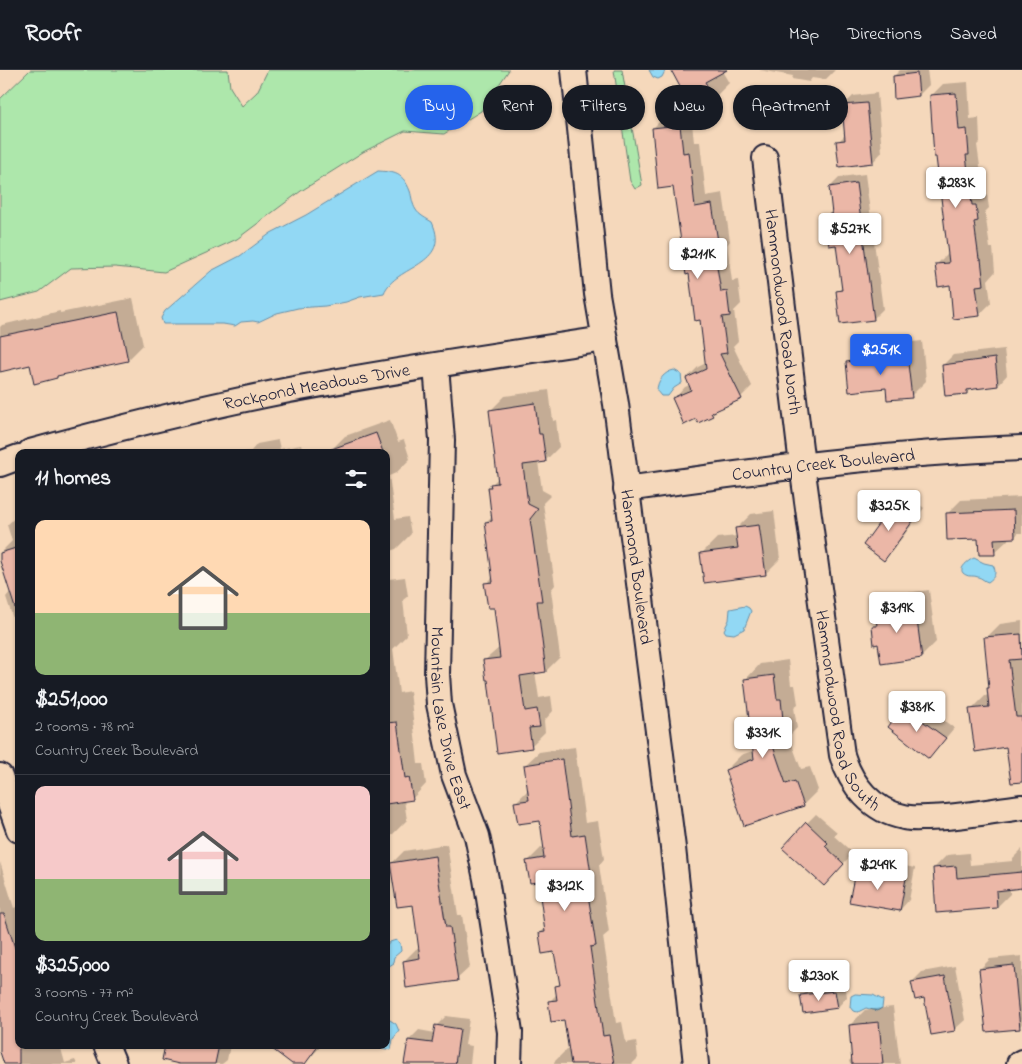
<!DOCTYPE html>
<html lang="en">
<head>
<meta charset="utf-8">
<style>
  :root { --surface:#171b24; --page:#242831; --text:#f1f3f6; --muted:#9ea1a6; --line:#363941; --accent:#2563eb }
  body { margin:0; font-family:"Indie Flower",sans-serif; background:var(--page); color:var(--text); height:100vh; display:flex; flex-direction:column; font-size:19px; white-space:nowrap }
  * { box-sizing:border-box; margin:0 }
  p { font-size:16px; color:var(--muted) }
  .icon { flex:none; width:28px; height:28px; fill:none; stroke:currentColor; stroke-width:2; stroke-linecap:round; stroke-linejoin:round }
  .map { position:relative; flex:1; overflow:hidden }
  .side { position:absolute; left:15px; top:379px; width:375px; height:600px; display:flex; flex-direction:column; background:var(--surface); border-radius:10px; box-shadow:0 1px 4px #0004 }
  .side>* { flex:none }
  .hud { position:absolute; left:405px; top:15px; width:475px; height:45px; display:flex; gap:10px }
  .price { position:absolute; translate:-50% -42px; padding:0 11px; border-radius:5px; background:#fff; color:#222; font-size:16px; line-height:32px; filter:drop-shadow(0 1px 2px #0008) }
  .price::after { content:''; position:absolute; left:50%; top:30px; width:15px; height:11px; margin-left:-8px; background:inherit; clip-path:polygon(0 0,100% 0,50% 100%) }
  .price.active { background:var(--accent); color:#fff }
  ul { padding:0; list-style:none }
  li { display:grid; align-content:center; gap:10px; height:265px; padding:0 20px }
  li+li { border-top:1px solid var(--line) }
  li span { display:grid; place-items:center; height:155px; border-radius:10px; color:#555 }
  li>.icon { margin-inline-start:auto }
  span .icon { width:90px; height:90px; fill:#fffc; stroke-width:1 }
  li b { font-size:21px }
  h2 { display:flex; justify-content:space-between; align-items:center; height:60px; padding:0 20px; font-size:21px }
  .chip { padding:0 18px; border-radius:22px; background:var(--surface); box-shadow:0 1px 4px #0004; font-size:18px; line-height:45px }
  .chip.active { background:var(--accent); color:#fff }
  header { display:flex; align-items:center; gap:30px; box-sizing:border-box; height:70px; padding:0 25px; background:var(--surface); border-bottom:1px solid var(--line) }
  header strong { font-size:24px }
  nav { display:flex; gap:28px; margin-inline-start:auto; font-size:18px }
  .map>svg:first-child { display:block }
  .green { fill:#ade7ab; stroke:#688473 }
  .water { fill:#92d8f4; stroke:#658faa }
  .shadow { fill:#0003 }
  .building { fill:#ebb7a7; stroke:#22223b }
  .lines { fill:none; stroke-linecap:round; stroke-linejoin:round }
  .minor-casing { stroke:#22223b; stroke-width:28 }
  .minor { stroke:#f5d8bb; stroke-width:24 }
  .labels { text-anchor:middle; stroke-width:4; stroke-linejoin:round; paint-order:stroke }
  .street-label { font-size:18px; fill:#22223b; stroke:#f5d8bb }
</style>
</head>
<body>
<header>
<strong>Roofr</strong>
<nav><a>Map</a><a>Directions</a><a>Saved</a></nav>
</header>
<div class="map">
<svg width="1022" height="994" viewBox="0 0 1022 994">
  <rect width="100%" height="100%" fill="#f5d8bb"/>
  <filter id="ink" filterUnits="userSpaceOnUse"><feTurbulence type="fractalNoise" baseFrequency=".02" numOctaves="2"/><feDisplacementMap in="SourceGraphic" scale="10" xChannelSelector="R" yChannelSelector="G"/><feConvolveMatrix kernelMatrix="1 2 1 2 8 2 1 2 1" color-interpolation-filters="sRGB"/></filter>
  <g filter="url(#ink)">
    <g class="green">
      <polygon points="30,0 228,0 230,17 242,36 257,22 268,0 509,0 481,41 444,64 405,61 363,82 301,121 237,169 164,202 115,197 71,198 39,222 0,232 0,29"/>
      <polygon points="614,0 622,0 642,115 635,119 630,111"/>
    </g>
    <g class="water">
      <polygon points="649,0 665,0 665,1 662,7 658,9 653,7"/>
      <path d="M 378,101 C 395,102 403,103 410,121 C 412,127 412,134 416,140 C 419,145 427,149 432,152 C 452,196 395,195 384,223 L 360,227 L 346,232 L 325,236 L 298,238 L 277,243 L 258,252 L 253,251 L 241,252 L 235,256 L 223,254 L 163,254 L 161,248 L 165,241 L 211,201 L 240,186 L 271,163 L 306,145 Z"/>
      <path d="M 674,300 L 681,304 L 682,313 L 674,318 L 668,326 L 661,326 L 657,321 C 657,311 664,302 674,300 Z"/>
      <path d="M 974,488 L 984,493 L 993,495 C 997,503 995,507 988,512 C 984,511 982,508 978,507 C 974,505 969,507 966,505 C 955,500 969,490 974,488 Z"/>
      <polygon points="745,536 749,538 751,541 744,559 734,564 726,563 724,560 729,550 730,539"/>
      <polygon points="396,870 400,873 401,881 394,887 393,892 394,893 386,898 386,877 390,872"/>
      <polygon points="855,924 873,925 883,930 882,938 877,941 866,938 858,942 853,941 850,937 851,926"/>
      <polygon points="390,950 396,954 399,961 393,969 391,980 382,978 380,975 386,975 386,952"/>
    </g>
    <g class="shadow">
      <polygon points="672,0 724,0 722,1 729,13 714,28"/>
      <polygon points="759,0 835,0 825,10 812,8 809,12 792,9 793,6"/>
      <polygon points="900,0 927,0 929,15 919,25 894,6"/>
      <polygon points="968,12 970,49 979,48 980,72 977,75 984,124 987,124 989,138 985,142 990,178 993,178 995,202 988,210 991,233 979,245 951,214 937,194 949,182 931,26 943,14"/>
      <polygon points="877,23 882,82 873,92 838,72 846,64 843,36 853,26"/>
      <polygon points="691,44 694,72 700,72 706,126 723,123 730,171 727,175 732,211 738,210 741,234 734,241 738,271 733,276 752,316 741,327 719,338 712,345 674,329 685,317 690,315 687,308 698,297 706,293 701,249 690,203 674,116 653,58 664,47"/>
      <polygon points="865,104 883,239 873,249 837,222 843,217 837,174 827,146 833,140 830,117 840,107"/>
      <polygon points="133,228 143,275 128,290 59,304 57,307 31,293 0,301 0,257 2,255 60,241 60,243"/>
      <polygon points="922,271 926,311 911,326 887,317 848,292 863,277"/>
      <polygon points="1004,279 1007,305 998,315 971,318 967,322 943,295 953,285"/>
      <polygon points="549,320 553,351 556,350 559,377 545,391 538,392 542,420 551,425 543,433 555,515 551,520 560,587 546,601 535,602 539,628 551,626 553,641 544,651 545,662 531,676 490,609 484,591 500,577 495,536 486,514 494,506 486,452 492,446 489,417 499,407 491,340 505,326"/>
      <polygon points="390,350 398,372 404,370 410,389 396,403 389,406 395,449 408,447 411,464 396,479 386,482 386,382 332,382 331,380 345,366"/>
      <polygon points="278,370 280,379 301,375 303,382 244,382 251,381 257,374"/>
      <polygon points="905,423 924,438 893,480 884,490 895,433"/>
      <polygon points="1022,427 1022,463 1018,463 1015,467 1008,467 1008,470 994,483 979,468 948,443 961,430"/>
      <polygon points="774,441 780,489 765,504 702,483 717,468 737,466 736,459 751,444"/>
      <polygon points="19,444 19,567 6,527 11,521 0,487 0,483 12,471 7,455"/>
      <polygon points="386,492 389,509 405,507 408,526 403,530 407,565 393,579 399,623 410,621 418,694 423,694 426,714 412,729 404,730 407,750 393,764 386,765"/>
      <polygon points="929,520 936,572 921,587 879,572 873,557 878,552 876,540 891,525"/>
      <polygon points="1022,551 1022,678 1008,676 971,640 985,626 989,625 988,619 990,616 986,568 1000,554"/>
      <polygon points="788,590 791,615 795,615 798,634 794,637 797,658 789,666 801,699 810,697 818,720 803,735 726,700 741,685 755,680 746,609 760,594"/>
      <polygon points="914,628 954,658 929,688 889,657"/>
      <polygon points="575,677 585,753 598,751 604,789 599,795 609,862 603,867 616,953 622,952 626,973 636,971 638,988 632,994 554,994 554,992 567,979 570,978 565,949 549,932 557,924 557,917 560,913 555,881 540,863 546,857 539,811 528,791 541,778 545,777 541,749 516,732 529,719 525,695 539,682"/>
      <polygon points="816,744 837,762 834,766 853,783 834,804 807,753"/>
      <polygon points="447,774 458,845 462,845 470,897 457,909 404,891 416,879 420,878 414,833 391,794 404,781"/>
      <polygon points="1022,779 1022,817 1010,818 1010,824 997,837 934,798 947,785 969,783 970,795 1013,791 1013,788"/>
      <polygon points="0,792 14,838 19,836 19,975 60,975 65,993 75,990 77,994 5,994 0,977"/>
      <polygon points="866,793 892,798 895,794 915,798 909,830 900,840 856,803"/>
      <polygon points="1022,886 1022,954 1019,957 980,899 990,889"/>
      <polygon points="955,896 965,950 955,959 932,964 925,927 912,912 922,902"/>
      <polygon points="845,911 847,927 838,937 802,926 812,916"/>
      <polygon points="893,937 900,994 850,994 849,991 853,987 850,955 865,940"/>
      <polygon points="446,946 469,949 465,975 472,976 470,994 406,994 409,970 419,960 435,963 436,956"/>
      <polygon points="166,975 230,975 227,990 222,994 182,994"/>
      <polygon points="271,975 322,975 304,994 299,994"/>
    </g>
    <g class="building">
      <polygon points="671,0 727,0 705,12 715,29 693,41"/>
      <polygon points="917,3 919,26 894,29 893,6"/>
      <polygon points="956,23 959,60 967,59 969,85 966,85 972,135 976,135 978,151 974,152 979,189 981,189 984,215 976,216 980,246 953,249 950,215 938,217 935,194 949,193 936,87 934,87 930,25"/>
      <polygon points="867,33 873,93 839,97 836,71 845,70 842,35"/>
      <polygon points="680,55 683,83 689,82 695,137 712,134 720,184 715,184 721,222 727,221 730,246 722,247 727,283 720,284 742,329 711,343 713,346 698,353 696,349 684,355 672,328 691,320 686,308 706,299 700,250 695,251 689,204 686,205 673,117 658,119 652,58"/>
      <polygon points="856,113 874,250 840,254 836,221 842,220 836,175 829,176 825,145 832,144 829,117"/>
      <polygon points="118,242 128,291 57,306 57,308 34,314 30,295 0,302 0,266"/>
      <polygon points="907,285 912,328 887,330 886,318 849,322 846,292"/>
      <polygon points="995,288 998,316 967,320 967,324 945,326 942,295"/>
      <polygon points="535,333 539,364 542,364 546,392 523,395 528,434 538,439 530,449 542,531 537,531 546,602 520,606 525,641 537,639 540,657 529,658 532,678 497,683 488,610 486,610 483,590 500,588 494,538 488,538 484,513 493,512 485,452 492,451 488,417 491,417 490,414 498,413 489,340"/>
      <polygon points="376,363 383,382 329,382 329,380"/>
      <polygon points="894,432 915,448 884,491 863,475"/>
      <polygon points="1014,440 1015,468 994,469 995,485 979,485 978,469 947,470 946,443"/>
      <polygon points="759,455 766,505 704,513 700,483 738,478 735,458"/>
      <polygon points="19,477 19,537 15,538 0,491 0,483"/>
      <polygon points="915,535 922,588 881,594 878,574 874,575 872,556 877,556 875,540"/>
      <polygon points="1021,564 1022,589 1009,590 1016,647 1022,647 1022,712 1011,713 1006,677 975,682 969,639 989,637 987,618 989,618 984,567"/>
      <polygon points="774,605 777,629 781,629 783,650 779,650 782,675 773,676 786,714 795,711 804,736 744,756 725,700 754,689 744,609"/>
      <polygon points="903,637 946,668 929,689 888,657"/>
      <polygon points="397,652 405,708 409,707 413,730 386,734 386,653"/>
      <polygon points="562,689 572,766 585,764 591,804 585,805 596,876 590,877 603,966 609,965 614,994 571,994 564,950 551,952 548,931 557,930 555,916 560,915 554,882 542,884 539,863 545,862 538,812 530,813 526,791 544,788 543,781 544,780 540,751 518,754 514,732 529,730 524,695"/>
      <polygon points="806,752 828,773 825,776 844,794 824,816 782,778"/>
      <polygon points="435,786 446,857 450,857 458,911 406,918 403,891 420,888 413,835 397,837 390,793"/>
      <polygon points="956,796 957,808 1022,802 1022,818 996,821 997,838 936,843 933,798"/>
      <polygon points="855,802 883,807 884,804 906,808 900,841 849,832"/>
      <polygon points="0,844 4,844 19,890 19,994 4,994 0,982"/>
      <polygon points="1014,895 1020,959 986,962 979,899"/>
      <polygon points="945,906 955,961 931,965 924,928 915,930 911,912"/>
      <polygon points="835,921 838,938 803,943 800,925"/>
      <polygon points="879,952 883,994 852,994 849,955"/>
      <polygon points="435,955 460,959 455,994 404,994 408,970 432,973"/>
      <polygon points="165,975 219,975 215,994 179,994 162,990"/>
      <polygon points="267,975 319,975 305,994 292,994"/>
    </g>
    <g class="lines">
      <g class="minor-casing">
        <g id="minor">
          <path id="s1" d="M 574,0 L 597,224 L 616,334 L 673,778 L 696,994"/>
          <path id="s2" d="M 765,88 L 802,395 L 842,685 C 851,715 872,741 904,747 C 911,749 919,748 927,748 C 958,748 990,741 1022,737"/>
          <path id="s3" d="M 436,296 L 442,370 L 437,604 L 439,634 L 454,705 L 477,766 L 486,809 L 510,962 L 509,994"/>
          <path id="s4" d="M 30,382 C 114,359 199,338 284,321 C 390,301 498,285 605,269"/>
          <polyline points="0,394 19,387"/>
          <path id="s5" d="M 626,419 C 758,400 889,383 1022,378"/>
          <polyline points="0,706 19,760"/>
          <polyline points="106,975 114,994"/>
          <polyline points="1019,994 1022,992"/>
        </g>
      </g>
      <use href="#minor" class="minor"/>
    </g>
  </g>
  <g class="labels">
    <g class="street-label">
      <text dy="6" stroke="none"><textPath href="#s2" startOffset="155">Hammondwood Road North</textPath></text>
      <text dy="6" stroke="none"><textPath href="#s4" startOffset="294">Rockpond Meadows Drive</textPath></text>
      <text dy="6" stroke="none"><textPath href="#s5" startOffset="199">Country Creek Boulevard</textPath></text>
      <text dy="6" stroke="none"><textPath href="#s1" startOffset="501">Hammond Boulevard</textPath></text>
      <text dy="6" stroke="none"><textPath href="#s2" startOffset="561">Hammondwood Road South</textPath></text>
      <text dy="6" stroke="none"><textPath href="#s3" startOffset="354">Mountain Lake Drive East</textPath></text>
    </g>
  </g>
</svg>
<b class="price" style="left:956px;top:139px">$283K</b>
<b class="price" style="left:850px;top:185px">$527K</b>
<b class="price" style="left:698px;top:210px">$211K</b>
<b class="price active" style="left:881px;top:306px">$251K</b>
<b class="price" style="left:889px;top:462px">$325K</b>
<b class="price" style="left:897px;top:564px">$319K</b>
<b class="price" style="left:917px;top:663px">$381K</b>
<b class="price" style="left:763px;top:689px">$331K</b>
<b class="price" style="left:878px;top:821px">$249K</b>
<b class="price" style="left:565px;top:842px">$312K</b>
<b class="price" style="left:819px;top:932px">$230K</b>
<div class="hud">
<a class="chip active">Buy</a>
<a class="chip">Rent</a>
<a class="chip">Filters</a>
<a class="chip">New</a>
<a class="chip">Apartment</a>
</div>
<section class="side">
<h2>11 homes<svg class="icon" aria-label="filters" viewBox="0 0 24 24"><path d="M4 7h16M4 17h16"/><circle cx="9" cy="7" r="2"/><circle cx="15" cy="17" r="2"/></svg></h2>
<ul>
<li><span style="background:linear-gradient(#ffd9b3 60%,#8fb573 0)"><svg class="icon" aria-label="home" viewBox="0 0 24 24"><path d="M3 11l9-7 9 7M6 9v11h12V9"/></svg></span><div><b>$251,000</b><p>2 rooms · 78 m²</p><p>Country Creek Boulevard</p></div></li>
<li><span style="background:linear-gradient(#f6c9c9 60%,#8fb573 0)"><svg class="icon" aria-label="home" viewBox="0 0 24 24"><path d="M3 11l9-7 9 7M6 9v11h12V9"/></svg></span><div><b>$325,000</b><p>3 rooms · 77 m²</p><p>Country Creek Boulevard</p></div></li>
</ul>
</section>
</div>
</body>
</html>
